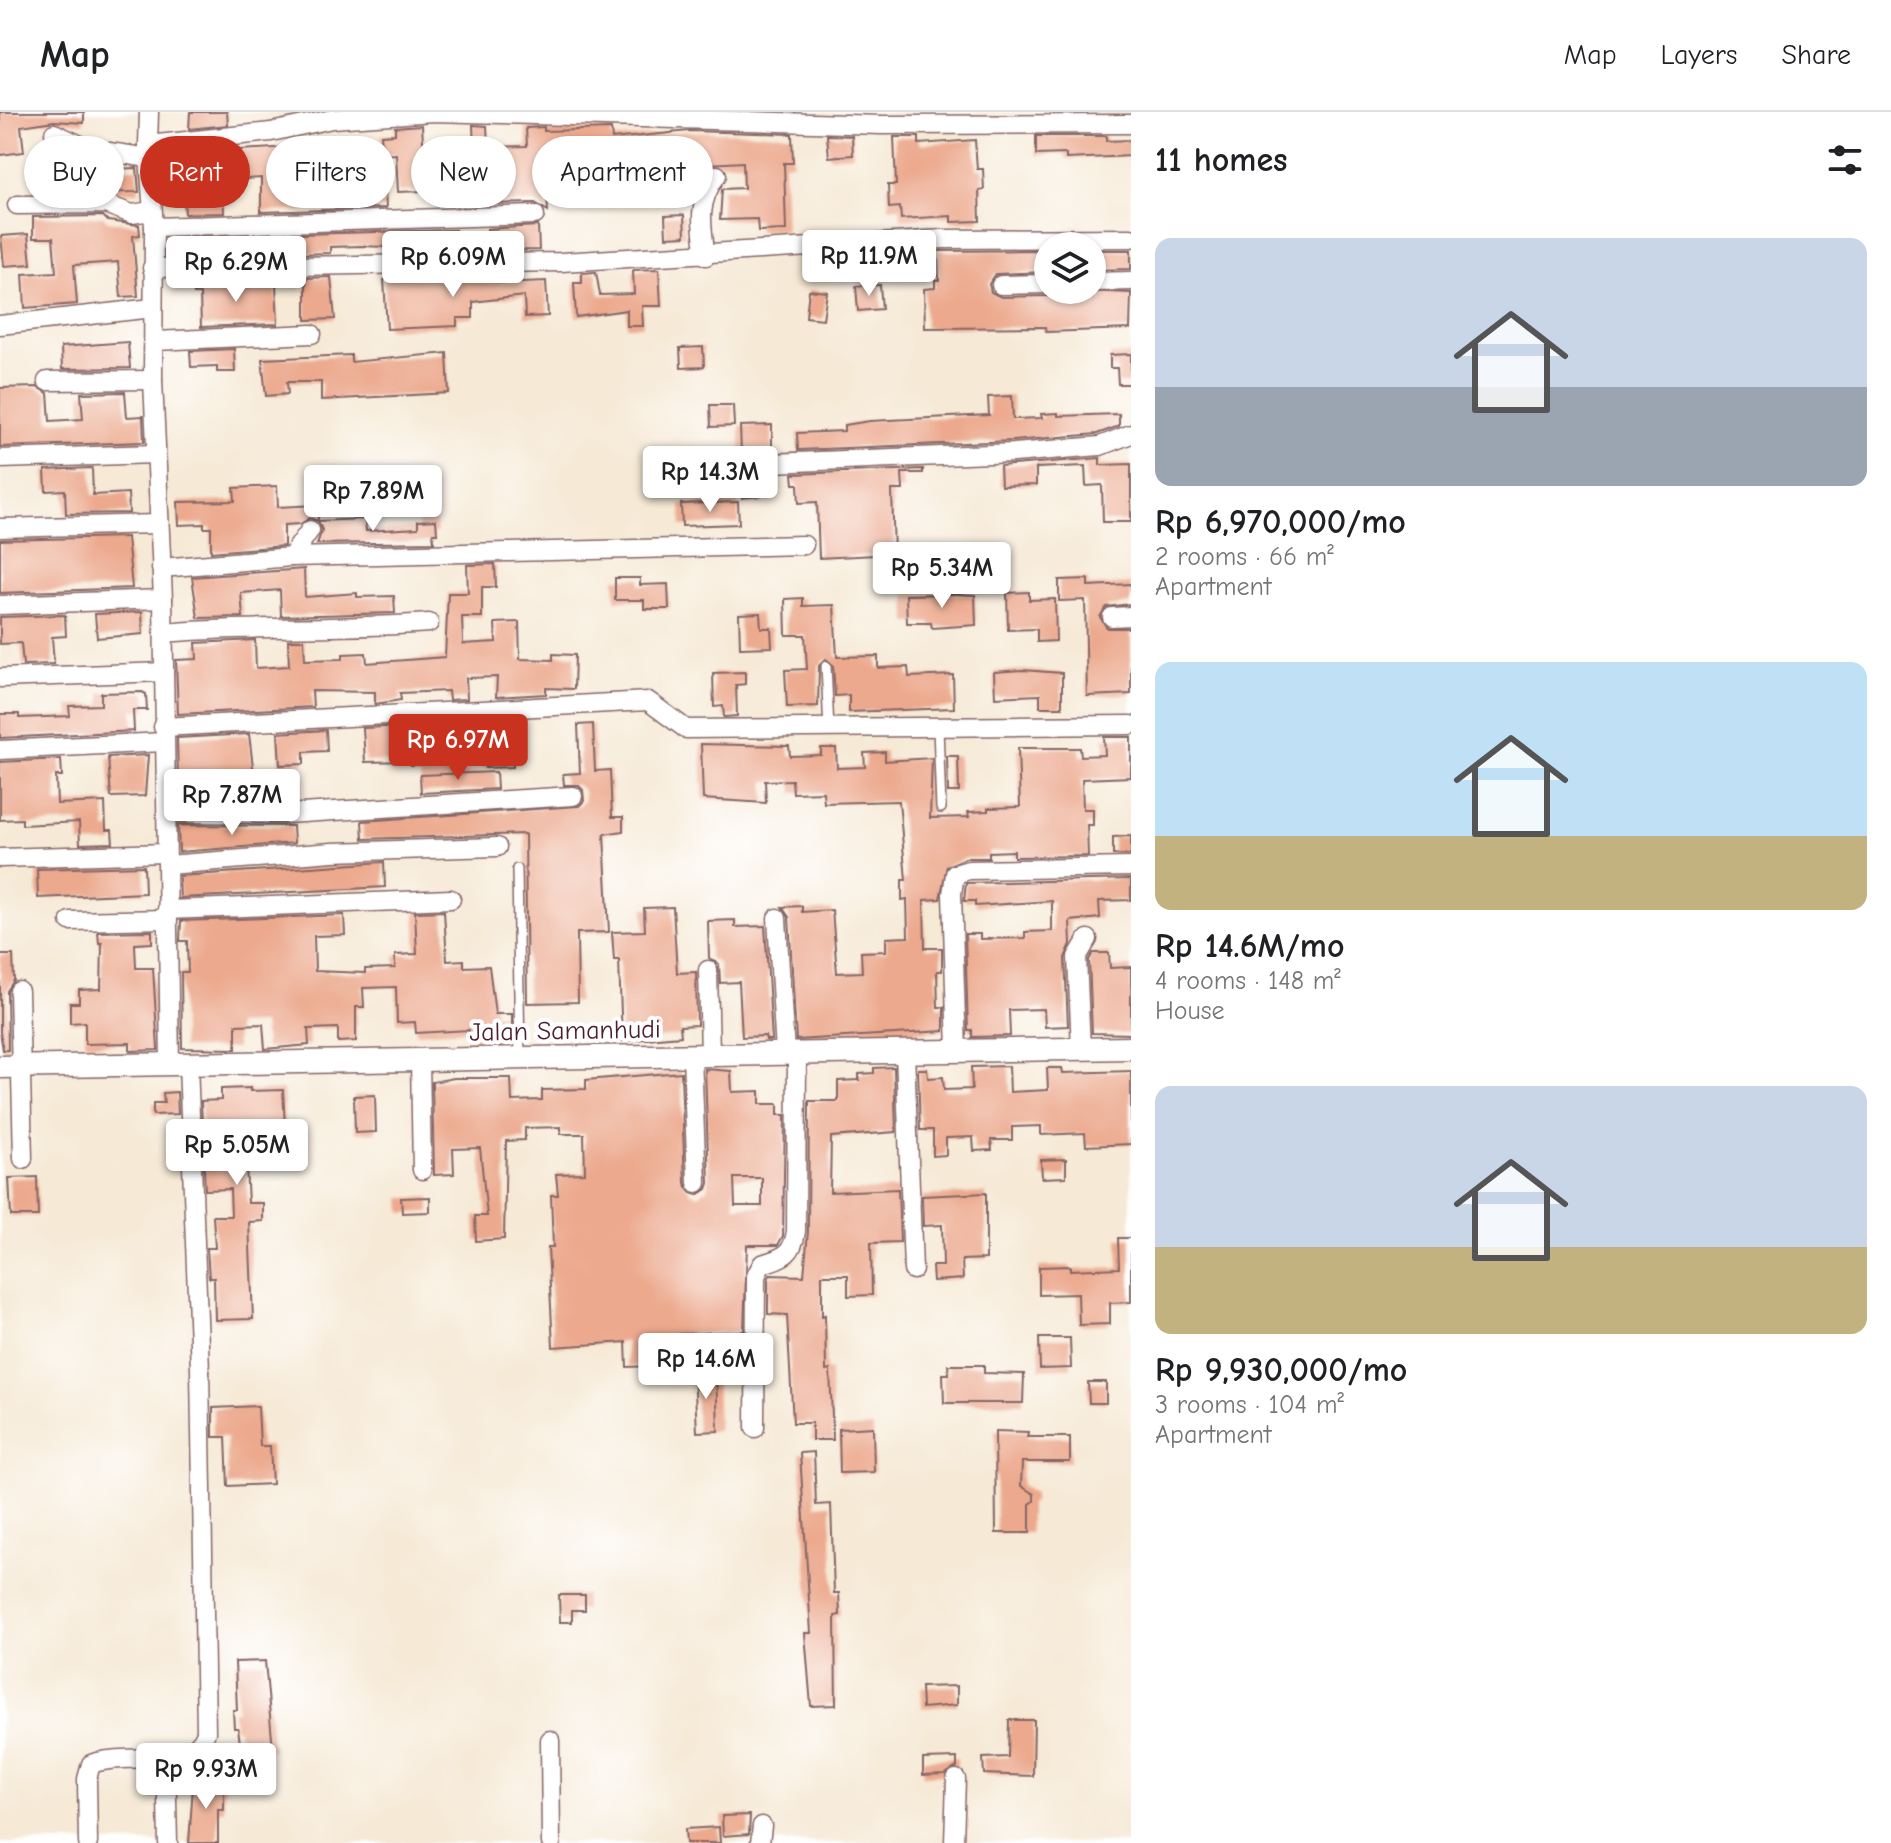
<!DOCTYPE html>
<html lang="en">
<head>
<meta charset="utf-8">
<style>
  :root { --surface:#fff; --page:#f6f6f6; --text:#202124; --muted:#757577; --line:#e0e0e0; --accent:#c8321e }
  body { margin:0; font-family:"Comic Neue",sans-serif; background:var(--page); color:var(--text); height:100vh; display:flex; flex-direction:column; font-size:30px; white-space:nowrap }
  * { box-sizing:border-box; margin:0 }
  p { font-size:26px; color:var(--muted) }
  .icon { flex:none; width:44px; height:44px; fill:none; stroke:currentColor; stroke-width:2; stroke-linecap:round; stroke-linejoin:round }
  .map { position:relative; flex:1; overflow:hidden }
  .details { display:flex; flex-direction:column; background:var(--surface); width:760px }
  .details>* { flex:none }
  .hud { position:absolute; left:24px; top:24px; width:760px; height:72px; display:flex; gap:16px }
  .fabs { position:absolute; left:1034px; top:120px; display:grid; gap:16px }
  .fabs a { display:grid; place-items:center; width:72px; height:72px; border-radius:50%; background:var(--surface); box-shadow:0 2px 6px #0004; font-size:40px }
  .price { position:absolute; translate:-50% -68px; padding:0 18px; border-radius:8px; background:#fff; color:#222; font-size:26px; line-height:52px; filter:drop-shadow(0 2px 4px #0008) }
  .price::after { content:''; position:absolute; left:50%; top:48px; width:24px; height:18px; margin-left:-12px; background:inherit; clip-path:polygon(0 0,100% 0,50% 100%) }
  .price.current { background:var(--accent); color:#fff }
  ul { padding:0; list-style:none }
  li { display:grid; align-content:center; gap:16px; height:424px; padding:0 24px }
  li span { display:grid; place-items:center; height:248px; border-radius:16px; color:#555 }
  li>.icon { margin-inline-start:auto }
  span .icon { width:144px; height:144px; fill:#fffc; stroke-width:1 }
  li b { font-size:34px }
  h2 { display:flex; justify-content:space-between; align-items:center; height:96px; padding:0 24px; font-size:34px }
  .pill { padding:0 28px; border-radius:36px; background:var(--surface); box-shadow:0 2px 6px #0004; font-size:28px; line-height:72px }
  .pill.current { background:var(--accent); color:#fff }
  header { display:flex; align-items:center; gap:48px; box-sizing:border-box; height:112px; padding:0 40px; background:var(--surface); border-bottom:2px solid var(--line) }
  header strong { font-size:38px }
  nav { display:flex; gap:44px; margin-inline-start:auto; font-size:28px }
  main { display:flex; flex:1; min-height:0 }
  .map>svg:first-child { display:block }
  .building { fill:#eca98d; fill-rule:evenodd }
  .lines { fill:none; stroke-linecap:round; stroke-linejoin:round }
  .service-casing { stroke:#866666; stroke-width:12 }
  .minor-casing { stroke:#866666; stroke-width:21 }
  .tertiary-casing { stroke:#866666; stroke-width:25 }
  .service { stroke:#fff; stroke-width:9 }
  .minor { stroke:#fff; stroke-width:18 }
  .tertiary { stroke:#fff; stroke-width:22 }
  .labels { text-anchor:middle; stroke-width:8; stroke-linejoin:round; paint-order:stroke }
  .street-label { font-size:26px; fill:#4a1f2b; stroke:#fff }
</style>
</head>
<body>
<header>
<strong>Map</strong>
<nav><a>Map</a><a>Layers</a><a>Share</a></nav>
</header>
<main>
<div class="map">
<svg width="1131" height="1731" viewBox="0 0 1131 1731">
  <rect width="100%" height="100%" fill="#fff"/>
  <filter id="ink" filterUnits="userSpaceOnUse"><feTurbulence type="fractalNoise" baseFrequency=".0125" numOctaves="2"/><feDisplacementMap in="SourceGraphic" scale="16" xChannelSelector="R" yChannelSelector="G"/><feConvolveMatrix kernelMatrix="1 2 1 2 8 2 1 2 1" color-interpolation-filters="sRGB"/></filter>
  <filter id="wash" filterUnits="userSpaceOnUse"><feTurbulence type="fractalNoise" baseFrequency=".006" numOctaves="4" result="noise"/><feDisplacementMap in="SourceGraphic" scale="32" xChannelSelector="R" yChannelSelector="G"/><feGaussianBlur stdDeviation="1.8" result="paint"/><feColorMatrix in="noise" values="0 0 0 0 0 0 0 0 0 0 0 0 0 0 0 0 0 1.4 0 .05"/><feComposite in="paint" operator="in"/></filter>
  <g filter="url(#wash)">
    <rect width="100%" height="100%" fill="#f6e9d5"/>
    <g id="blocks">
      <g class="building">
        <polygon points="0,0 84,0 84,11 54,9 21,14 24,40 0,43"/>
        <polygon points="190,0 227,0 228,13 189,17"/>
        <polygon points="422,13 425,60 450,58 451,78 398,80 396,42 383,43 381,23 395,22 395,15"/>
        <polygon points="473,13 487,14 488,35 527,34 526,16 544,15 544,19 611,17 612,27 689,19 792,22 793,51 784,51 786,118 758,119 757,107 720,108 722,77 744,76 743,50 691,53 690,37 665,38 666,55 642,56 642,51 568,54 569,64 546,65 548,99 535,91 488,92 487,67 460,68 458,36 474,35"/>
        <polygon points="827,23 852,24 853,43 829,45"/>
        <polygon points="1036,24 1106,24 1106,29 1131,28 1131,44 1066,47 1066,42 1036,43"/>
        <polygon points="894,25 919,25 919,32 975,28 977,57 983,57 984,78 979,79 980,109 951,110 951,104 901,107 900,95 889,96 888,73 896,73"/>
        <polygon points="308,34 310,78 327,77 327,81 385,76 386,96 261,100 261,66 244,67 244,51 210,53 212,78 223,78 224,101 185,102 182,57 187,56 187,41"/>
        <polygon points="88,50 110,52 110,57 137,56 139,80 34,81 32,56"/>
        <polygon points="684,103 685,124 666,125 665,104"/>
        <polygon points="103,104 108,109 139,113 140,123 133,124 138,184 121,185 118,150 74,153 77,192 25,196 23,162 56,160 53,126 33,126 33,105"/>
        <polygon points="538,114 539,138 488,139 487,117"/>
        <polygon points="455,118 456,140 386,141 386,135 362,134 330,135 330,141 301,142 300,122"/>
        <polygon points="28,122 31,152 4,154 1,124"/>
        <polygon points="253,124 254,142 188,143 187,126"/>
        <polygon points="1048,138 1048,160 996,162 989,172 991,180 1001,185 1048,184 1058,178 1131,181 1130,217 1046,220 1045,215 925,216 924,177 935,176 935,168 939,168 938,139"/>
        <polygon points="1092,138 1131,138 1131,157 1093,158"/>
        <polygon points="659,157 661,194 642,194 643,214 627,214 627,198 576,205 574,171 582,171 582,161 596,160 600,183 634,182 633,158"/>
        <polygon points="499,163 500,171 546,169 548,204 525,205 524,184 473,190 473,206 457,206 457,214 387,217 384,168 388,165"/>
        <polygon points="331,165 335,207 306,208 306,166"/>
        <polygon points="193,167 232,167 232,175 276,172 278,212 201,215 200,182 194,182"/>
        <polygon points="880,173 882,197 858,199 856,174"/>
        <polygon points="809,178 827,180 823,207 806,205"/>
        <polygon points="128,230 130,256 62,257 61,235"/>
        <polygon points="703,235 704,255 681,256 680,236"/>
        <polygon points="234,237 235,260 217,260 217,254 191,255 190,239"/>
        <polygon points="447,241 449,281 321,288 321,270 287,270 288,282 266,284 262,247 351,243 351,250"/>
        <polygon points="1131,242 1131,272 1118,272 1117,256 1110,256 1110,243"/>
        <polygon points="37,275 48,281 50,309 83,307 81,281 125,280 127,305 143,304 144,330 0,335 0,276"/>
        <polygon points="1012,284 1013,307 1042,306 1041,302 1058,301 1058,304 1119,302 1119,314 1097,322 1013,329 798,338 797,321 844,319 844,313 870,309 989,303 988,285"/>
        <polygon points="710,293 733,293 734,314 711,315"/>
        <polygon points="772,313 772,339 741,341 740,314"/>
        <polygon points="1100,346 1100,353 1131,352 1131,410 1103,410 1102,373 1086,374 1085,354 1036,356 1036,373 1001,374 1000,354"/>
        <polygon points="92,356 93,383 128,381 129,401 66,402 65,378 46,379 45,358"/>
        <polygon points="923,357 923,361 902,361 903,378 892,378 894,442 819,446 817,390 799,391 798,372 794,372 793,362"/>
        <polygon points="740,363 759,363 761,384 742,386"/>
        <polygon points="277,374 278,395 317,393 318,409 310,406 300,412 284,413 284,434 211,440 211,416 204,416 204,412 179,413 178,390 235,389 234,376"/>
        <polygon points="738,390 739,412 682,414 681,392"/>
        <polygon points="365,407 366,419 418,416 418,409 436,408 437,421 433,421 434,430 317,432 322,418 318,409"/>
        <polygon points="127,425 132,476 0,481 0,428"/>
        <polygon points="495,452 496,475 482,475 482,505 462,505 463,532 496,530 495,511 519,510 520,547 553,548 553,542 575,543 574,577 546,576 546,582 496,585 497,565 466,566 467,587 449,588 448,579 400,581 401,588 375,592 375,580 312,579 313,595 178,602 176,548 197,547 196,531 255,528 256,556 289,554 288,528 304,528 305,548 343,547 343,542 366,541 367,551 445,545 448,481 468,481 467,453"/>
        <polygon points="304,457 305,485 357,481 357,485 394,484 395,501 281,504 280,478 241,481 243,505 198,506 192,465"/>
        <polygon points="615,466 640,466 640,473 668,472 669,497 644,497 644,488 615,488"/>
        <polygon points="1088,467 1088,474 1131,472 1131,492 1106,495 1100,505 1107,516 1131,516 1131,582 1087,584 1085,488 1059,489 1059,468"/>
        <polygon points="1029,480 1029,488 1055,487 1056,529 1037,530 1037,517 1008,518 1007,481"/>
        <polygon points="951,482 975,483 976,513 932,516 931,511 907,511 906,483"/>
        <polygon points="803,486 803,494 834,493 837,545 878,544 878,556 908,555 909,565 953,563 954,596 849,600 849,583 835,584 833,553 826,547 819,554 818,594 787,595 785,558 807,557 805,523 786,523 785,487"/>
        <polygon points="142,500 143,522 97,526 95,502"/>
        <polygon points="760,501 761,516 771,516 772,535 740,536 739,502"/>
        <polygon points="65,503 66,524 52,525 54,552 23,553 21,531 0,532 0,505"/>
        <polygon points="1022,558 1062,561 1062,595 1040,595 1040,583 995,585 994,560"/>
        <polygon points="745,560 745,572 736,573 737,604 724,605 723,594 714,595 713,561"/>
        <polygon points="142,580 146,582 147,598 133,598 134,619 0,626 0,602 19,602 19,606 70,604 69,594 101,593 101,581"/>
        <polygon points="593,612 595,659 610,658 612,705 623,705 623,719 604,722 609,820 577,821 578,890 527,891 525,722 363,727 362,709 579,694 584,689 583,678 578,673 564,673 563,662 580,661 578,613"/>
        <polygon points="427,613 428,652 411,653 411,649 365,650 363,616"/>
        <polygon points="326,618 327,639 304,640 304,652 280,653 278,621"/>
        <polygon points="249,622 254,663 178,667 177,626"/>
        <polygon points="1104,625 1131,625 1131,665 1082,667 1083,697 1093,697 1093,713 1087,713 1088,744 1014,745 1014,739 989,740 989,746 966,746 947,754 940,787 924,788 925,836 942,836 942,859 937,859 938,895 944,895 944,919 796,928 789,805 782,795 802,794 802,800 832,798 837,861 862,860 861,840 886,839 886,826 908,825 907,787 902,788 902,768 906,768 899,689 824,691 823,680 793,681 792,668 765,669 766,691 703,687 701,632 789,634 790,644 821,643 821,636 836,636 837,656 865,655 864,641 885,640 885,649 932,646 930,706 969,705 968,700 988,699 988,696 1020,695 1018,636 1080,636 1081,644 1105,643"/>
        <polygon points="492,634 513,634 513,655 485,656 484,638 492,638"/>
        <polygon points="148,643 145,684 111,685 108,645"/>
        <polygon points="947,644 958,644 959,680 948,680"/>
        <polygon points="61,647 62,664 56,664 57,692 105,690 106,718 112,718 113,731 80,732 79,710 22,713 22,707 0,708 0,650"/>
        <polygon points="496,660 497,677 421,681 420,663"/>
        <polygon points="178,713 293,714 294,731 179,740"/>
        <polygon points="1131,724 1131,743 1113,743 1113,725"/>
        <polygon points="384,750 385,775 180,786 179,764"/>
        <polygon points="144,754 145,781 38,786 37,757"/>
        <polygon points="1131,767 1131,788 1099,789 1100,806 1070,809 1071,832 1065,846 1068,914 1045,915 1044,897 1009,898 1010,924 972,925 972,918 968,918 965,822 980,822 980,827 1025,826 1025,820 1052,819 1052,789 975,794 975,789 964,789 966,771"/>
        <polygon points="673,795 677,861 696,860 697,913 680,914 681,924 622,929 619,848 614,848 612,820 645,819 644,796"/>
        <polygon points="444,799 447,849 464,848 464,855 489,854 495,902 512,902 512,932 486,932 486,927 469,928 469,918 416,921 415,910 397,911 396,875 363,876 364,895 356,895 356,929 338,930 338,916 308,917 309,933 265,937 263,912 236,913 236,937 182,936 181,860 188,860 187,829 180,829 181,809 344,803 345,823 314,824 315,859 365,861 365,857 395,856 395,843 417,842 415,800"/>
        <polygon points="735,808 735,815 765,814 772,928 766,928 765,924 742,925 739,870 720,871 719,852 709,846 708,809"/>
        <polygon points="152,819 152,831 135,832 136,856 153,856 158,938 130,939 130,931 85,932 85,910 70,911 70,891 79,891 79,878 101,877 102,831 99,831 98,820"/>
        <polygon points="1093,841 1109,841 1110,856 1131,855 1131,922 1092,921 1089,848"/>
        <polygon points="0,843 13,843 14,868 7,879 8,938 3,938 0,920"/>
        <polygon points="1009,954 1010,980 1048,978 1047,956 1062,956 1063,961 1131,959 1131,1032 1086,1034 1085,1021 1041,1023 1041,1014 1012,1015 1012,1028 991,1028 992,1038 974,1039 973,1025 946,1026 946,1043 933,1044 933,1018 920,1018 918,957 927,957 928,966 943,965 944,978 972,977 971,955"/>
        <polygon points="894,955 896,1020 831,1025 830,1080 898,1077 900,1130 871,1131 872,1183 848,1184 848,1163 822,1163 822,1204 825,1203 826,1259 830,1258 833,1328 812,1328 812,1311 793,1311 787,1203 768,1202 768,1167 770,1163 804,1164 808,1119 809,989 838,989 838,969 859,968 859,962 874,961 874,956"/>
        <path d="M 705,957 L 731,959 L 732,980 L 760,979 L 760,992 L 778,992 L 778,1003 L 785,1003 L 783,1124 L 778,1133 L 747,1133 L 744,1219 L 679,1222 L 680,1253 L 627,1255 L 626,1230 L 553,1235 L 548,1135 L 553,1135 L 551,1083 L 558,1083 L 556,1062 L 585,1061 L 584,1022 L 561,1022 L 561,1015 L 525,1016 L 525,1028 L 506,1029 L 504,1127 L 476,1129 L 475,1104 L 487,1104 L 480,1036 L 453,1037 L 454,1062 L 434,1063 L 432,970 L 454,966 L 511,966 L 512,989 L 542,988 L 542,978 L 586,977 L 586,968 L 681,960 L 685,1071 L 691,1081 L 698,1083 L 707,1077 L 709,1071 ZM 734,1066 L 762,1066 L 762,1094 L 735,1094 Z"/>
        <polygon points="250,976 250,979 283,978 286,1033 245,1034 248,1091 263,1091 263,1109 249,1110 253,1207 215,1208 214,1166 209,1166 207,1136 215,1136 213,1104 231,1104 230,1077 205,1078 201,989 221,988 221,977"/>
        <polygon points="177,980 178,1002 153,1003 153,991 164,991 163,981"/>
        <polygon points="375,983 376,1020 355,1021 354,984"/>
        <polygon points="1066,1047 1066,1065 1042,1066 1041,1048"/>
        <polygon points="37,1065 38,1104 11,1104 9,1066"/>
        <polygon points="986,1081 986,1147 962,1148 963,1167 933,1169 932,1154 943,1154 942,1113 923,1114 922,1084"/>
        <polygon points="430,1085 430,1100 402,1101 401,1086"/>
        <polygon points="1118,1126 1131,1126 1131,1190 1110,1191 1110,1212 1079,1213 1078,1182 1039,1183 1039,1155 1070,1154 1070,1158 1119,1156"/>
        <polygon points="1039,1226 1070,1226 1071,1256 1040,1257"/>
        <polygon points="948,1253 984,1253 984,1261 1024,1262 1023,1291 944,1291 943,1262 949,1262"/>
        <polygon points="716,1259 718,1319 697,1320 694,1260"/>
        <polygon points="1088,1270 1106,1270 1106,1291 1089,1291"/>
        <polygon points="258,1294 260,1334 270,1334 272,1372 228,1374 226,1325 213,1325 213,1296"/>
        <polygon points="873,1315 874,1360 840,1361 839,1317"/>
        <polygon points="995,1319 1028,1320 1027,1325 1070,1325 1070,1350 1022,1350 1021,1374 1034,1382 1034,1389 1030,1392 1030,1421 996,1421"/>
        <polygon points="814,1340 816,1393 831,1392 834,1481 839,1481 840,1503 835,1504 836,1593 811,1594 805,1521 811,1521 800,1341"/>
        <polygon points="559,1483 585,1483 585,1498 572,1498 572,1510 560,1510"/>
        <polygon points="265,1549 273,1638 241,1639 238,1616 234,1616 233,1598 237,1598 235,1550"/>
        <polygon points="957,1574 957,1593 922,1596 921,1575"/>
        <polygon points="1009,1608 1034,1608 1033,1664 984,1662 983,1646 1008,1645"/>
        <polygon points="957,1646 957,1655 945,1662 923,1663 923,1647"/>
        <polygon points="198,1668 224,1668 224,1698 218,1698 218,1731 189,1731 193,1674 198,1674"/>
        <polygon points="750,1703 749,1722 723,1724 722,1704"/>
        <polygon points="719,1715 720,1731 686,1731 685,1717"/>
      </g>
    </g>
  </g>
  <g filter="url(#ink)">
    <use href="#blocks" fill-opacity="0" stroke="#866666" stroke-width="2"/>
    <g class="lines">
      <g class="service-casing">
        <g id="service">
          <polyline points="826,554 829,618"/>
          <polyline points="938,616 941,696"/>
          <polyline points="517,757 520,946"/>
        </g>
      </g>
      <g class="minor-casing">
        <g id="minor">
          <polyline points="149,0 148,33 154,115 153,268 163,487 170,953"/>
          <polyline points="54,21 89,37 149,46"/>
          <polyline points="148,33 271,20 332,7 434,0 881,13 1131,12"/>
          <polyline points="17,93 105,92 132,102 151,99"/>
          <polyline points="154,115 535,103"/>
          <path d="M 706,144 C 701,112 697,89 717,63"/>
          <polyline points="152,156 561,150 943,127 1131,126"/>
          <polyline points="1092,170 1131,169"/>
          <polyline points="1001,173 1048,172"/>
          <polyline points="0,213 153,196"/>
          <polyline points="155,229 312,222"/>
          <polyline points="47,269 153,268"/>
          <polyline points="0,347 155,342"/>
          <polyline points="744,352 1014,341 1100,334 1131,322"/>
          <polyline points="0,416 158,412"/>
          <polyline points="291,445 804,433"/>
          <polyline points="161,456 291,445 310,418"/>
          <polyline points="0,493 163,487"/>
          <polyline points="1112,505 1131,504"/>
          <path d="M 163,521 C 252,513 340,518 429,511"/>
          <polyline points="0,566 164,560"/>
          <polyline points="163,615 648,589 686,617 1131,613"/>
          <polyline points="0,638 164,630"/>
          <polyline points="168,701 286,702 573,684"/>
          <polyline points="0,746 166,741"/>
          <polyline points="168,753 332,740 497,735"/>
          <polyline points="167,798 451,787"/>
          <polyline points="777,806 785,942"/>
          <polyline points="70,809 168,807"/>
          <polyline points="708,858 710,943"/>
          <polyline points="19,879 23,1047"/>
          <polyline points="1081,937 1077,845 1088,827"/>
          <polyline points="957,939 952,782 955,762 969,758 1131,755"/>
          <polyline points="905,940 913,1158"/>
          <polyline points="692,944 697,1071"/>
          <polyline points="420,948 422,1058"/>
          <path d="M 755,1316 L 756,1164 L 762,1152 C 785,1145 793,1142 796,1119 L 797,942"/>
          <polyline points="550,1628 551,1731"/>
          <polyline points="166,1644 168,1731"/>
          <path d="M 88,1731 L 87,1667 L 91,1652 C 124,1639 194,1659 206,1620 L 200,1258 L 188,952"/>
          <polyline points="760,1731 762,1714"/>
          <polyline points="954,1731 956,1667"/>
        </g>
      </g>
      <g class="tertiary-casing">
        <polyline id="tertiary" points="0,955 1131,936"/>
      </g>
      <use href="#service" class="service"/>
      <use href="#minor" class="minor"/>
      <use href="#tertiary" class="tertiary"/>
    </g>
  </g>
  <g class="labels">
    <g class="street-label">
      <text transform="translate(565 918) rotate(-1)" y="9">Jalan Samanhudi</text>
    </g>
  </g>
</svg>
<div class="fabs">
<a><svg class="icon" aria-label="layers" viewBox="0 0 24 24"><path d="M12 4l9 5-9 5-9-5zM3 14l9 5 9-5"/></svg></a>
</div>
<b class="price" style="left:869px;top:186px">Rp 11.9M</b>
<b class="price" style="left:453px;top:187px">Rp 6.09M</b>
<b class="price" style="left:236px;top:192px">Rp 6.29M</b>
<b class="price" style="left:710px;top:402px">Rp 14.3M</b>
<b class="price" style="left:373px;top:421px">Rp 7.89M</b>
<b class="price" style="left:942px;top:498px">Rp 5.34M</b>
<b class="price current" style="left:458px;top:670px">Rp 6.97M</b>
<b class="price" style="left:232px;top:725px">Rp 7.87M</b>
<b class="price" style="left:237px;top:1075px">Rp 5.05M</b>
<b class="price" style="left:706px;top:1289px">Rp 14.6M</b>
<b class="price" style="left:206px;top:1699px">Rp 9.93M</b>
<div class="hud">
<a class="pill">Buy</a>
<a class="pill current">Rent</a>
<a class="pill">Filters</a>
<a class="pill">New</a>
<a class="pill">Apartment</a>
</div>
</div>
<section class="details">
<h2>11 homes<svg class="icon" aria-label="filters" viewBox="0 0 24 24"><path d="M4 7h16M4 17h16"/><circle cx="9" cy="7" r="2"/><circle cx="15" cy="17" r="2"/></svg></h2>
<ul>
<li><span style="background:linear-gradient(#c9d6e8 60%,#9aa5b1 0)"><svg class="icon" aria-label="home" viewBox="0 0 24 24"><path d="M3 11l9-7 9 7M6 9v11h12V9"/></svg></span><div><b>Rp 6,970,000/mo</b><p>2 rooms · 66 m²</p><p>Apartment</p></div></li>
<li><span style="background:linear-gradient(#bfe0f5 70%,#c2b280 0)"><svg class="icon" aria-label="home" viewBox="0 0 24 24"><path d="M3 11l9-7 9 7M6 9v11h12V9"/></svg></span><div><b>Rp 14.6M/mo</b><p>4 rooms · 148 m²</p><p>House</p></div></li>
<li><span style="background:linear-gradient(#c9d6e8 65%,#c2b280 0)"><svg class="icon" aria-label="home" viewBox="0 0 24 24"><path d="M3 11l9-7 9 7M6 9v11h12V9"/></svg></span><div><b>Rp 9,930,000/mo</b><p>3 rooms · 104 m²</p><p>Apartment</p></div></li>
</ul>
</section>
</main>
</body>
</html>
